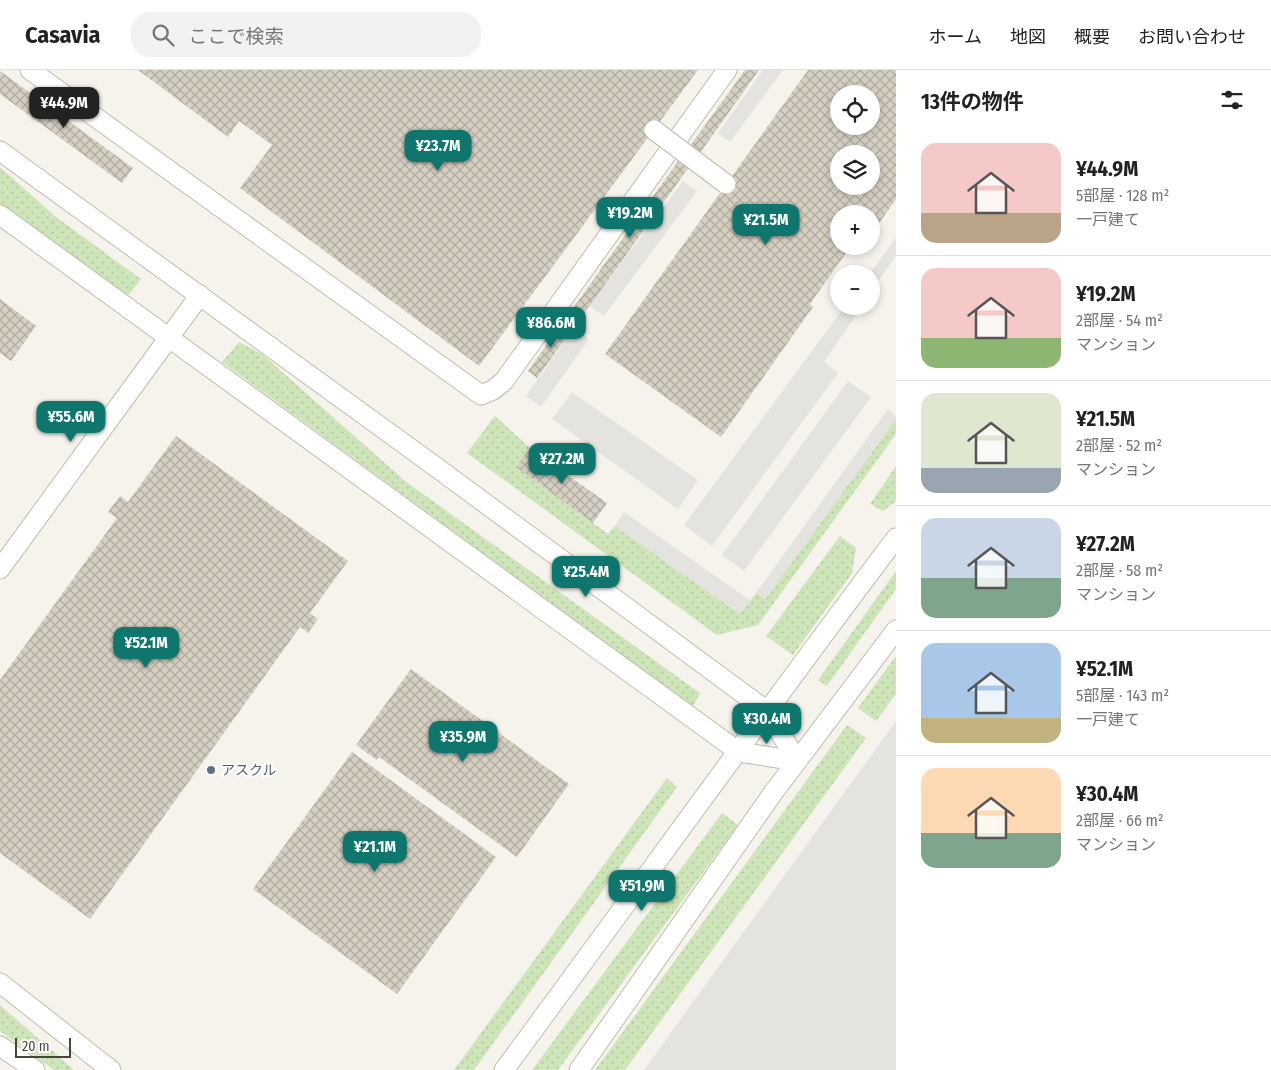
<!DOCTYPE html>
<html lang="ja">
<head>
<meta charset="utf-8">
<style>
  :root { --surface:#fff; --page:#f2f2f2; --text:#222; --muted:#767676; --line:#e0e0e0; --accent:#0f766e }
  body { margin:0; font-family:"Fira Sans Condensed","Noto Sans JP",sans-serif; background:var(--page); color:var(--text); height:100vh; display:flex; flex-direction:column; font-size:19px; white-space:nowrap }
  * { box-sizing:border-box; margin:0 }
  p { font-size:16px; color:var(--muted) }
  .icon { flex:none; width:28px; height:28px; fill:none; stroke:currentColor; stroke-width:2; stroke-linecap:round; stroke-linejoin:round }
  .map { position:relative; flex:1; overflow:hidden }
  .details { display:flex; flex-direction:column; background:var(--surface); width:375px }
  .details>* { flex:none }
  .fabs { position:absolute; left:830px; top:15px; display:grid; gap:10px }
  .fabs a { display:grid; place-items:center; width:50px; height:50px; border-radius:50%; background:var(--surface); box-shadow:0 2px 8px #0003; font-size:25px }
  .scale { position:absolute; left:15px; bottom:12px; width:56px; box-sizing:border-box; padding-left:5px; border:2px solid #49453a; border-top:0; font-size:14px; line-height:18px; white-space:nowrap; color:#49453a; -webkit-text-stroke:4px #fff; paint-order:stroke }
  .price { position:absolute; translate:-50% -42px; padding:0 11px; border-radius:10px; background:var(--accent); color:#fff; font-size:16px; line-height:32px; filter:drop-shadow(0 1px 2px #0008) }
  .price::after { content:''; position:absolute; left:50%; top:30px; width:15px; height:11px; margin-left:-8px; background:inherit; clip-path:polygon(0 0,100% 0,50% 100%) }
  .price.selected { background:#222; color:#fff }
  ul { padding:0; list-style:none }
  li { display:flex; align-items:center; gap:15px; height:125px; padding:0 25px }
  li+li { border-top:1px solid var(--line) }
  li span { display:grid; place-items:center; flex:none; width:140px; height:100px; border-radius:15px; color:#555 }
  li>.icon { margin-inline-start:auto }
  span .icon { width:60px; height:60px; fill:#fffc; stroke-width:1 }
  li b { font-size:21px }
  h2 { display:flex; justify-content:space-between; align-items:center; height:60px; padding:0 25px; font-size:21px }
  header { display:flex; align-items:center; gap:30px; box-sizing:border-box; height:70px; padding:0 25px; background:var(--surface); border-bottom:1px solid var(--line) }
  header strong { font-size:24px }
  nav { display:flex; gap:28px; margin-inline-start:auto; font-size:18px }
  .search { width:350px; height:45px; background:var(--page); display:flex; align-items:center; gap:12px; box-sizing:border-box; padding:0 18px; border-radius:20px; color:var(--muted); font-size:19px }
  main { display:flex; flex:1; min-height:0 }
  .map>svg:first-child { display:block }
  .grass { fill:url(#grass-dots) }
  .parking { fill:#e4e3e0 }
  .building { fill:url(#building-cross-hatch); fill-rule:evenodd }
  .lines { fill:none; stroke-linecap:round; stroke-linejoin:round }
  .minor-casing { stroke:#c0bcaf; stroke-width:21 }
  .minor { stroke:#fff; stroke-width:19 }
  .minor-bridge-casing { stroke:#c0bcaf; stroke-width:21; stroke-linecap:butt }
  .minor-bridge { stroke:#fff; stroke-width:19 }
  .service-dot { fill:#5c6f8a; stroke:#fff; stroke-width:2 }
  .labels { text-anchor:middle; stroke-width:4; stroke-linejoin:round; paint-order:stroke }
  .service-label { font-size:14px; fill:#4e5e75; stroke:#fff; text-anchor:start }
</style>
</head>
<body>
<header>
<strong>Casavia</strong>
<div class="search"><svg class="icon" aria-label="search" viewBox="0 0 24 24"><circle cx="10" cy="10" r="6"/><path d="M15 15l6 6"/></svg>ここで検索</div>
<nav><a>ホーム</a><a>地図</a><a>概要</a><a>お問い合わせ</a></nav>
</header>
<main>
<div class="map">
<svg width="896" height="1000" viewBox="0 0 896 1000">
  <defs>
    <pattern id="grass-dots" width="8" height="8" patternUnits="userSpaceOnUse" patternTransform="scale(1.25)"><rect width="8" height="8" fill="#cde5b9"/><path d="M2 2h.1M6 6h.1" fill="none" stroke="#b2c6a0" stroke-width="1.8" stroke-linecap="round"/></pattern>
    <pattern id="building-cross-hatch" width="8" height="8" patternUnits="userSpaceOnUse" patternTransform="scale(1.25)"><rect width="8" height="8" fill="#d6d0c3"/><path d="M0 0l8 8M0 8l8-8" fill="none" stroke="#b0ab9f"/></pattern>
  </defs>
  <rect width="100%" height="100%" fill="#f5f3ec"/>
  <g class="grass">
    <polygon points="0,97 56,147 141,209 127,227 0,134"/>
    <polygon points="239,272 262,284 405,411 700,623 693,637 222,292"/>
    <polygon points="495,346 530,378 517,397 608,464 615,456 740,544 756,523 765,529 896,349 896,364 758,555 717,565 467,383"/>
    <polygon points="896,396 896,431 883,441 870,434"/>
    <polygon points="840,466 856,478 852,503 793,585 766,566"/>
    <polygon points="896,501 896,519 827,616 818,610"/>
    <polygon points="896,586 896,624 876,651 858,638"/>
    <polygon points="847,655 866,668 625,1000 595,1000"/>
    <polygon points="667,708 677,717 474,1000 454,1000"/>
    <polygon points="722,743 738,755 558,1000 532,1000"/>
    <polygon points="0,935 73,999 73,1000 54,1000 0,961"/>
  </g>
  <g class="parking">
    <polygon points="763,0 783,0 730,72 718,63"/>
    <polygon points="683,111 697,121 604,246 589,236"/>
    <polygon points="896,167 896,186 878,211 870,204"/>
    <polygon points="845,236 862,236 824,292 838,303 712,476 684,455"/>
    <polygon points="574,258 589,269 541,337 526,326"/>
    <polygon points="848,311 871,327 744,501 722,485"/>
    <polygon points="572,322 698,410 678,439 552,349"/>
    <polygon points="888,339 896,346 896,349 765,529 756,523"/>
    <polygon points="624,442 751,531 740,544 615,456"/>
    <polygon points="896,651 896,1000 644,1000"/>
  </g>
  <g class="building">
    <polygon points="138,0 698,0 479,296 240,118 272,75 239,51 228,67"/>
    <polygon points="745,0 759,0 700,83 690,76"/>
    <path d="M 808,0 L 896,0 L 896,129 L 875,159 L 871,156 L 871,144 L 839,144 L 839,176 L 851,176 L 810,234 L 813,237 L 721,367 L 605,284 ZM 839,24 L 871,24 L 871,56 L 839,56 ZM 839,84 L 871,84 L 871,116 L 839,116 Z"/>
    <polygon points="0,1 133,98 122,113 0,24"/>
    <polygon points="679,90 689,97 581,248 571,241"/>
    <polygon points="0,229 36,256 11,291 0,283"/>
    <polygon points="564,250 574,257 537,308 528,301"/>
    <polygon points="176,366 348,491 310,543 318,549 308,563 300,557 90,849 0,783 0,610 117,448 108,442 120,426 128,432"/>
    <polygon points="530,378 607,433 593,453 516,397"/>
    <polygon points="411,599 569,714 517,787 379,687 377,690 356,675"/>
    <polygon points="352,682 496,787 397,924 253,819"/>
  </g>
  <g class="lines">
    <g class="minor-casing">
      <g id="minor">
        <polyline points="30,0 481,325 493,320 504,311 727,0"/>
        <polyline points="0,81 425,389 767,641 797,691"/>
        <polyline points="0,145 739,682 797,691"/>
        <polyline points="0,499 200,225"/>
        <polyline points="0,913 111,1000"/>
        <polyline points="0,976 35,1000"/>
        <path d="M 504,1000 C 635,823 763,644 896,468"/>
        <polyline points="579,1000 773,723 896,560"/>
      </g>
    </g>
    <use href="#minor" class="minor"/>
    <g class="minor-bridge-casing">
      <polyline id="minor-bridge" points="654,60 726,114"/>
    </g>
    <use href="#minor-bridge" class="minor-bridge"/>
  </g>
  <circle class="service-dot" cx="211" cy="700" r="5"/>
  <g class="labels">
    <g class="service-label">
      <text x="221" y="705">アスクル</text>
    </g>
  </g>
</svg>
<div class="fabs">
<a><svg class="icon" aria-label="locate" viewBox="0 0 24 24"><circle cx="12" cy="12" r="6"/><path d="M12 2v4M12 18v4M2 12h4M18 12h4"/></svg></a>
<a><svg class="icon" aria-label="layers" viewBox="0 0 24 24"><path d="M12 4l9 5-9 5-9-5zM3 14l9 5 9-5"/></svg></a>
<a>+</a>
<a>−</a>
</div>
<div class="scale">20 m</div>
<b class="price selected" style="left:64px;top:59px">¥44.9M</b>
<b class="price" style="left:438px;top:102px">¥23.7M</b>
<b class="price" style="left:630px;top:169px">¥19.2M</b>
<b class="price" style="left:766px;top:176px">¥21.5M</b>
<b class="price" style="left:551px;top:279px">¥86.6M</b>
<b class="price" style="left:71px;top:373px">¥55.6M</b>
<b class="price" style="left:562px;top:415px">¥27.2M</b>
<b class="price" style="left:586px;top:528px">¥25.4M</b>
<b class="price" style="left:146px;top:599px">¥52.1M</b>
<b class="price" style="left:767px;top:675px">¥30.4M</b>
<b class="price" style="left:463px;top:693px">¥35.9M</b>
<b class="price" style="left:375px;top:803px">¥21.1M</b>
<b class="price" style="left:642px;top:842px">¥51.9M</b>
</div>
<section class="details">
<h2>13件の物件<svg class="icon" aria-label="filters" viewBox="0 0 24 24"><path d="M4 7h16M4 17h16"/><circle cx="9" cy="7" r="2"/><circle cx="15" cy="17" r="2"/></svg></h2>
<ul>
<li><span style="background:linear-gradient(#f6c9c9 70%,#b9a48a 0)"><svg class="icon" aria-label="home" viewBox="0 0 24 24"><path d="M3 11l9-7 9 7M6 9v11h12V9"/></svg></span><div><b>¥44.9M</b><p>5部屋 · 128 m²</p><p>一戸建て</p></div></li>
<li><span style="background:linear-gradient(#f6c9c9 70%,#8fb573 0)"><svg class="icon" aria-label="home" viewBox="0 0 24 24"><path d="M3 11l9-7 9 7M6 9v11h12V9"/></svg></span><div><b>¥19.2M</b><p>2部屋 · 54 m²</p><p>マンション</p></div></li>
<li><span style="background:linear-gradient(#dfe7d0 75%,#9aa5b1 0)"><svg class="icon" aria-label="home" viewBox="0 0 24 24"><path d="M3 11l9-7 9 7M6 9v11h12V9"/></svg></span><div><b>¥21.5M</b><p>2部屋 · 52 m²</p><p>マンション</p></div></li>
<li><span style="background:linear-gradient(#c9d6e8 60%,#7fa58c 0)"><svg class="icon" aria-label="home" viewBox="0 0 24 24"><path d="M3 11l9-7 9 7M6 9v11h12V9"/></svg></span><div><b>¥27.2M</b><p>2部屋 · 58 m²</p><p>マンション</p></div></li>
<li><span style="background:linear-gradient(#a9c7e8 75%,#c2b280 0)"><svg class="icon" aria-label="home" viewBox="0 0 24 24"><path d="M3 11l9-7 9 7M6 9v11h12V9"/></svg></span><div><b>¥52.1M</b><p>5部屋 · 143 m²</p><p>一戸建て</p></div></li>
<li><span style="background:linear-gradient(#ffd9b3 65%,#7fa58c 0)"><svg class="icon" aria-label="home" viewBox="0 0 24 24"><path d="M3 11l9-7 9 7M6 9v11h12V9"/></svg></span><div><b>¥30.4M</b><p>2部屋 · 66 m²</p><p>マンション</p></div></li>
</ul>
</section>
</main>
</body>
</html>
